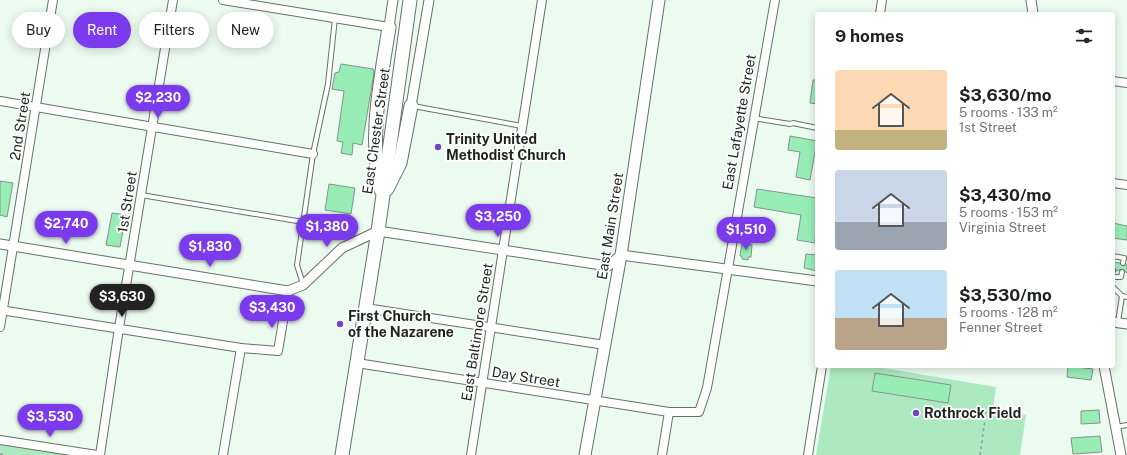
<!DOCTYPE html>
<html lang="en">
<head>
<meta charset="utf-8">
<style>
  :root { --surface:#fff; --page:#f2f2f2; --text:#202124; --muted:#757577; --accent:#7c3aed }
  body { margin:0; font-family:"Public Sans",sans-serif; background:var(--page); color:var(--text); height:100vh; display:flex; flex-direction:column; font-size:15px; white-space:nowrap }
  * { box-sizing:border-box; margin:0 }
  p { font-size:13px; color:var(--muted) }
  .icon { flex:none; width:22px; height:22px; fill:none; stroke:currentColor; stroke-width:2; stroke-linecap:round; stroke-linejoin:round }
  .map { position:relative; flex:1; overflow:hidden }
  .drawer { position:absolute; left:815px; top:12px; width:300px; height:356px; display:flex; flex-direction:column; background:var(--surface); border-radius:4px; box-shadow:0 2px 10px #0003 }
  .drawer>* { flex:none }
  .banner { position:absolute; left:12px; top:12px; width:380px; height:36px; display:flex; gap:8px }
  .price { position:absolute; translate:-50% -34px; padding:0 9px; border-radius:14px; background:var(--accent); color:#fff; font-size:13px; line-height:26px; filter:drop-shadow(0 1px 2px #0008) }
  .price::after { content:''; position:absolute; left:50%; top:24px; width:12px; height:9px; margin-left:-6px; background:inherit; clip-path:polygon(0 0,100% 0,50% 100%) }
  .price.selected { background:#222; color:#fff }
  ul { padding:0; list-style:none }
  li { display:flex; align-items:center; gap:12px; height:100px; padding:0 20px }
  li span { display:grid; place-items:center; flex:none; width:112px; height:80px; border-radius:4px; color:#555 }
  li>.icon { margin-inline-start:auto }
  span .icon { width:48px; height:48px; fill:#fffc; stroke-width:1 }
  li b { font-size:17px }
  h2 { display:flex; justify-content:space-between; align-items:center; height:48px; padding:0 20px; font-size:17px }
  .chip { padding:0 14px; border-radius:18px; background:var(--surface); box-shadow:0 2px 10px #0003; font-size:14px; line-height:36px }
  .chip.selected { background:var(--accent); color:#fff }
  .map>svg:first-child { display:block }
  .green { fill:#ade9c0 }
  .building { fill:#98edb6; stroke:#86938a }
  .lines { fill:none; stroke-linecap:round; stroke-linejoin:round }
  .service-casing { stroke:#657168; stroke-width:6 }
  .minor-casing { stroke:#657168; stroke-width:10 }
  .tertiary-casing { stroke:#657168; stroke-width:11 }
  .secondary-casing { stroke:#657168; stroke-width:13 }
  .trunk-casing { stroke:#657168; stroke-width:15 }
  .path { stroke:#939e96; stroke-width:1.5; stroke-dasharray:3 3; stroke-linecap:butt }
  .service { stroke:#fff; stroke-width:4 }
  .minor { stroke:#fff; stroke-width:8 }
  .tertiary { stroke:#fff; stroke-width:9 }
  .secondary { stroke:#fff; stroke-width:11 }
  .trunk { stroke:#fff; stroke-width:13 }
  .poi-dot { fill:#7048c1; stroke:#fff; stroke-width:1.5 }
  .labels { text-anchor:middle; stroke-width:3.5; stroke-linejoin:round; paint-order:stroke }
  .street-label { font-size:14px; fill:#1d231f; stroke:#fff }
  .poi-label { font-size:14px; font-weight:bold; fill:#1d231f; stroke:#fff; text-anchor:start }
</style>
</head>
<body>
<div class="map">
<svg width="1127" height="455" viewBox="0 0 1127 455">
  <rect width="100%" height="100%" fill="#ecfbf0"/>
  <g class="green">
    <polygon points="831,366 871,366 996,387 993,410 1026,415 1020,455 816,455"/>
    <polygon points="0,443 77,455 0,455"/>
  </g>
  <g class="building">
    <polygon points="341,64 373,69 374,73 362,145 353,143 352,155 341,153 343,142 337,141 344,91 332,89 335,73 339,72"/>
    <polygon points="813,80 817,80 817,104 810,103"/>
    <polygon points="790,136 817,141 810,180 796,177 800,152 788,150"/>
    <polygon points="0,181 13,183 7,217 0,215"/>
    <polygon points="329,184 355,188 351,214 325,210"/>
    <polygon points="757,189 817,198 815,243 797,240 801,215 754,207"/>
    <polygon points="112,213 126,215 120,247 106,245"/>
    <polygon points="1113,223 1127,226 1127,240 1113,238"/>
    <polygon points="742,243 752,245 751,257 748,257 748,260 742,259 742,256 740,256"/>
    <polygon points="806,254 817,255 817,271 804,268"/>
    <polygon points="1113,262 1120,263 1123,266 1127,264 1127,273 1122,269 1116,271 1113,267"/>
    <polygon points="1068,366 1093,369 1091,380 1067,377"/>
    <polygon points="875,373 951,385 948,403 872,391"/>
    <polygon points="1099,410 1100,423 1081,424 1081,411"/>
    <polygon points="1100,436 1102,452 1073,454 1071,438"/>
  </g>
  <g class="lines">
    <g class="service-casing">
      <g id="service">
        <polyline points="413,106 522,126"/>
        <polyline points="753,118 790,124 793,123 817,128"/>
        <polyline points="141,195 303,222"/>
        <polyline points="1113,256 1124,258 1123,263"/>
        <polyline points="1113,271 1113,270"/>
        <polyline points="1113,277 1121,277 1122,272"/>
        <polyline points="303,284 297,265 313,154 328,84 335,18"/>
        <polyline points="1113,287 1122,296"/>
        <polyline points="1118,322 1122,296 1127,297"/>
        <polyline points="1116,427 1127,425"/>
      </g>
    </g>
    <g class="minor-casing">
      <g id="minor">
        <polyline points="223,0 389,27"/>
        <polyline points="880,14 882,0"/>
        <polyline points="1113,81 1127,83"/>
        <polyline points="0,101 313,154"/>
        <polyline points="1113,183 1127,185"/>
        <polyline points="366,308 605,345"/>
        <polyline points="0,310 241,348 278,351 288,291"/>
        <polyline points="0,327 53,0"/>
        <polyline points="357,363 669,412 699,412 707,388 775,0"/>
        <polyline points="0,440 97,455"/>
        <polyline points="100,455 119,328 173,0"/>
        <polyline points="223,455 241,348"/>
        <polyline points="471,455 542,0"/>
        <polyline points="662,455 669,412"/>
        <polyline points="808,455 822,366"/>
      </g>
    </g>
    <g class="tertiary-casing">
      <g id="tertiary">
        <polyline points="1031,0 1033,14"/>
        <polyline points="389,27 393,0"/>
        <polyline points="411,106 429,0"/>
        <polyline points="0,244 288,291 303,285 342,248 378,231 608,266 621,255 817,281"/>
        <polyline points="1113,322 1127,324"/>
        <polyline points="1104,366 1121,455"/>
      </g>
    </g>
    <g class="secondary-casing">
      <polyline id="secondary" points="585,455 621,255 659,0"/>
    </g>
    <g class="trunk-casing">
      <g id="trunk">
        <polyline points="387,189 400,163 411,106"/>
        <path d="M 381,190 C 368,137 381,80 389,27"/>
        <polyline points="342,455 378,231 410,0"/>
      </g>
    </g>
    <g class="path">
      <polyline points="0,454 6,455"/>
      <polyline points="980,455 986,412"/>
    </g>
    <use href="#service" class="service"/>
    <use href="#minor" class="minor"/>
    <use href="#tertiary" class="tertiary"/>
    <use href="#secondary" class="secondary"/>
    <use href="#trunk" class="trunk"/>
  </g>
  <g class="poi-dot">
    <circle cx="438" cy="147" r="4"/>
    <circle cx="340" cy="324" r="4"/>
    <circle cx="916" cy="413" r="4"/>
  </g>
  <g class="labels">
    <g class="street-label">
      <text transform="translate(739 122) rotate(-80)" y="5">East Lafayette Street</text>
      <text transform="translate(20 126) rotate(-81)" y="5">2nd Street</text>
      <text transform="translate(376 131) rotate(-82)" y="5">East Chester Street</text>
      <text transform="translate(127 202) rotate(-81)" y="5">1st Street</text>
      <text transform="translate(610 226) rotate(-81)" y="5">East Main Street</text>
      <text transform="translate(477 332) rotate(-81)" y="5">East Baltimore Street</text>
      <text transform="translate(526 377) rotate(9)" y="5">Day Street</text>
    </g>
    <g class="poi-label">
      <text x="446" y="144">Trinity United<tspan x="446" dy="16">Methodist Church</tspan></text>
      <text x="348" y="321">First Church<tspan x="348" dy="16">of the Nazarene</tspan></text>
      <text x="924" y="418">Rothrock Field</text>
    </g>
  </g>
</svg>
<b class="price" style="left:158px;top:119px">$2,230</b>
<b class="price" style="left:498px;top:238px">$3,250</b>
<b class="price" style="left:66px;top:245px">$2,740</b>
<b class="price" style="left:327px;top:248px">$1,380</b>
<b class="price" style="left:746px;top:251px">$1,510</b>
<b class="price" style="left:210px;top:268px">$1,830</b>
<b class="price selected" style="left:122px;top:318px">$3,630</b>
<b class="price" style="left:272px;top:329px">$3,430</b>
<b class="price" style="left:50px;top:438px">$3,530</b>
<div class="banner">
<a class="chip">Buy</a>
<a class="chip selected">Rent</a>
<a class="chip">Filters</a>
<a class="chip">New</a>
</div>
<section class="drawer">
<h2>9 homes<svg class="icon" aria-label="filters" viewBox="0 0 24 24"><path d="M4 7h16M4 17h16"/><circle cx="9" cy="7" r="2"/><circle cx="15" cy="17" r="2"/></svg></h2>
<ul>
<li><span style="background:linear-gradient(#ffd9b3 75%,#c2b280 0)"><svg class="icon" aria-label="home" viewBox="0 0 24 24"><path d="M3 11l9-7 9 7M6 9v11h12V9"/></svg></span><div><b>$3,630/mo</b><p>5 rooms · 133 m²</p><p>1st Street</p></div></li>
<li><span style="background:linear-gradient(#c9d6e8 65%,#9aa5b1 0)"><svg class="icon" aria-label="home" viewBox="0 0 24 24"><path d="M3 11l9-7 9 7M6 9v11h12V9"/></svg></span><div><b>$3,430/mo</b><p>5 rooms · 153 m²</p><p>Virginia Street</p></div></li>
<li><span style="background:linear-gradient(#bfe0f5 60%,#b9a48a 0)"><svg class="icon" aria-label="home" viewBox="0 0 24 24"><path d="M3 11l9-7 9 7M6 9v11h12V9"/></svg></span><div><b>$3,530/mo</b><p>5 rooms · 128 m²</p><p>Fenner Street</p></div></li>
</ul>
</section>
</div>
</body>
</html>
